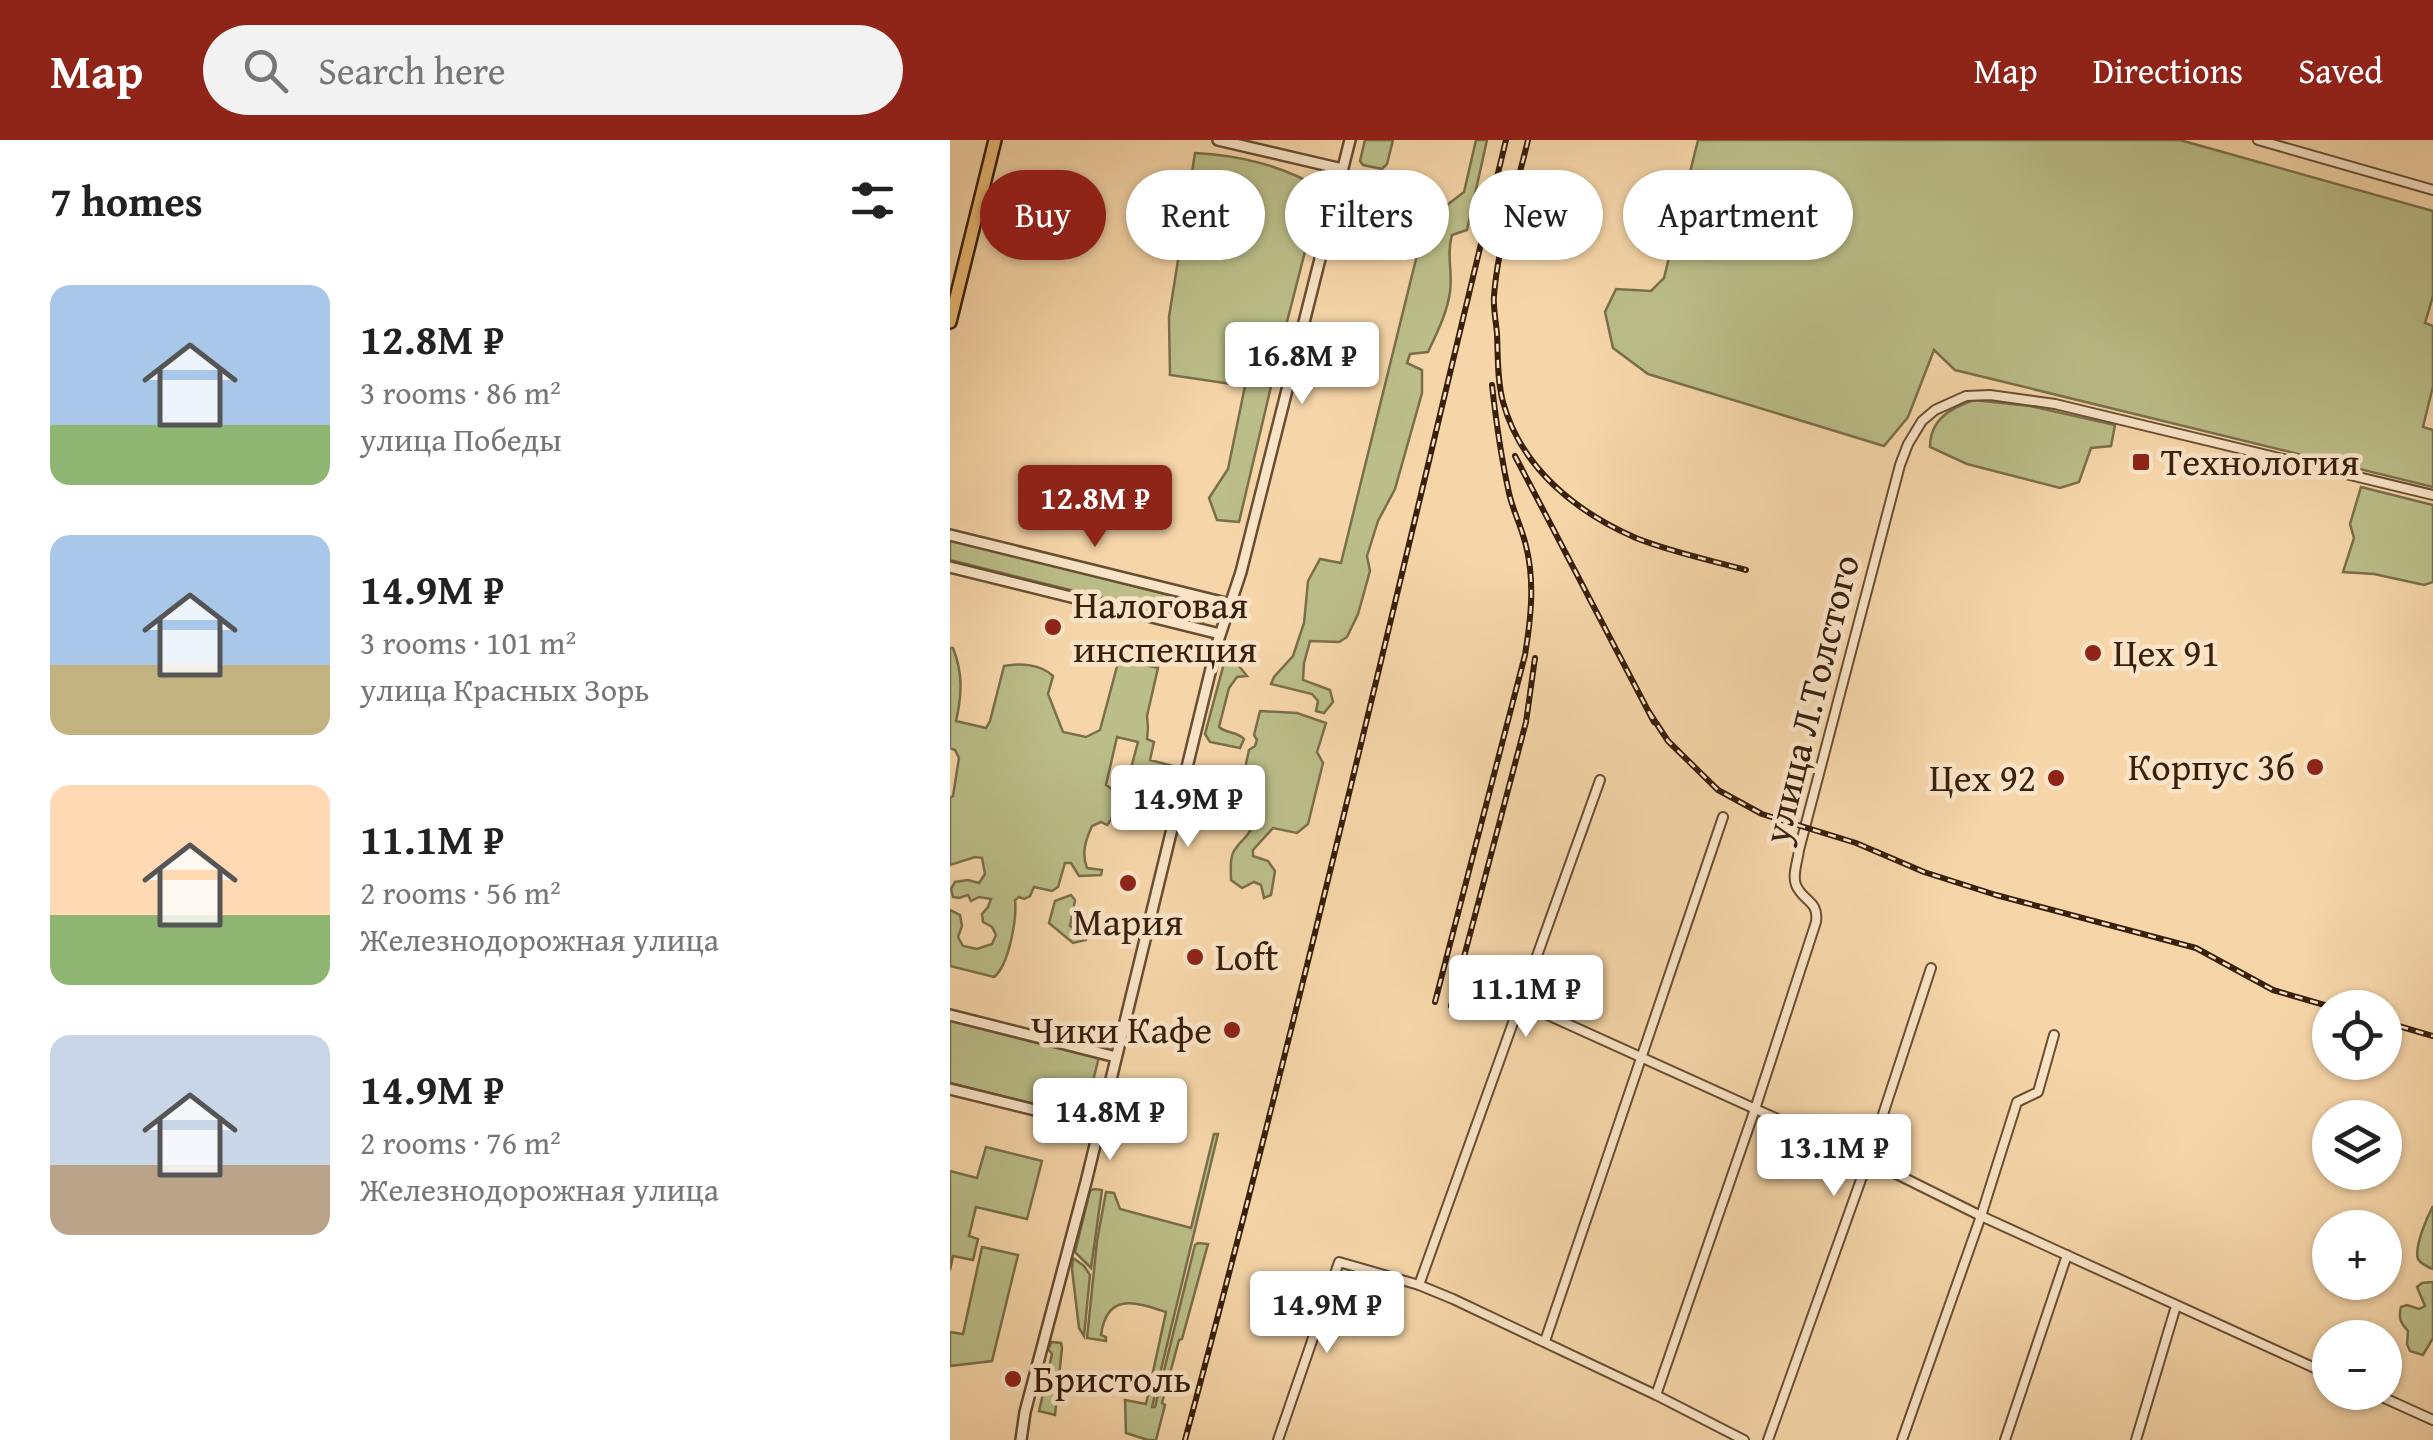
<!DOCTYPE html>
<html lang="en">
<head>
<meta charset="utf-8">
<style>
  :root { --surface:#fff; --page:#f2f2f2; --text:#222; --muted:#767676; --accent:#8f2418 }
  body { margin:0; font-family:"Gentium Book Plus",serif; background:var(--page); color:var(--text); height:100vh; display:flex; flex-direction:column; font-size:38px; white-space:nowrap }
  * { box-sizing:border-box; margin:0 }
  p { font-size:32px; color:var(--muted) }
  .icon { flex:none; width:55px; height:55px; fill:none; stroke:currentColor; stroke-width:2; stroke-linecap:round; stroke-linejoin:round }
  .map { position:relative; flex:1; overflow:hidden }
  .details { display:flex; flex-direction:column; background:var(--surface); width:950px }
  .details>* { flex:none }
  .banner { position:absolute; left:30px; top:30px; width:950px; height:90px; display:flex; gap:20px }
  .tools { position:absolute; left:1362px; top:850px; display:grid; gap:20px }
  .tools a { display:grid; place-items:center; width:90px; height:90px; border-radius:50%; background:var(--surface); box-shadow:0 2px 8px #0004; font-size:50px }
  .price { position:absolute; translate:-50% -85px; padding:0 22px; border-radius:10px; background:#fff; color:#222; font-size:32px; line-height:65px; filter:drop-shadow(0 2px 5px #0008) }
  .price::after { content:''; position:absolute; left:50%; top:60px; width:30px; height:22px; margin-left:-15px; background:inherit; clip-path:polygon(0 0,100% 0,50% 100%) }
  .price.on { background:var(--accent); color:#fff }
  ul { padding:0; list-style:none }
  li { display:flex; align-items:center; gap:30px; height:250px; padding:0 50px }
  li span { display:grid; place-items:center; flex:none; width:280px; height:200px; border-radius:20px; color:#555 }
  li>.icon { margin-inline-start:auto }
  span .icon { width:120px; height:120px; fill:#fffc; stroke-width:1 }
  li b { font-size:42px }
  h2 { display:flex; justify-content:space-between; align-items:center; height:120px; padding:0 50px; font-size:42px }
  .tag { padding:0 35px; border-radius:45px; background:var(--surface); box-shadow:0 2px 8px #0004; font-size:35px; line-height:90px }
  .tag.on { background:var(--accent); color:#fff }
  header { display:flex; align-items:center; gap:60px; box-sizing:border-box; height:140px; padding:0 50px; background:var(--accent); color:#fff }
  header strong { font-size:48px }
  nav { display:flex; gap:55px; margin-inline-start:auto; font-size:35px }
  .search { width:700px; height:90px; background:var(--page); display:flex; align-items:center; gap:25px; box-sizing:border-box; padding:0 35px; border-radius:55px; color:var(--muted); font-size:38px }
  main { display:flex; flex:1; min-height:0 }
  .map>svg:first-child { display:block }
  .green { fill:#bbbe89; stroke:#7a6f4a; stroke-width:2.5 }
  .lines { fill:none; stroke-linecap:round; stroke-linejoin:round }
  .minor-casing { stroke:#684e33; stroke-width:12 }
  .tertiary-casing { stroke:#684e33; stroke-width:14 }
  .primary-casing { stroke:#39200c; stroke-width:16 }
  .minor { stroke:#f9e4c7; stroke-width:8 }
  .tertiary { stroke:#f9e4c7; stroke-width:9 }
  .primary { stroke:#ebbb74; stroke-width:11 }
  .rail-casing { stroke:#39200c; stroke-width:6 }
  .rail { stroke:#f9e4c7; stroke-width:2.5; stroke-dasharray:8; stroke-linecap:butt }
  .poi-dot { fill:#8f2418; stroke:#f9e4c7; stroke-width:4 }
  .labels { text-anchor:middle; stroke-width:9; stroke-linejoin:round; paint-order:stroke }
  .poi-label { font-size:38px; fill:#39200c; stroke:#f9e4c7; text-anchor:start }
  .street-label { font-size:38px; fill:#39200c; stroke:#f9e4c7 }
</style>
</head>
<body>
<header>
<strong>Map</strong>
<div class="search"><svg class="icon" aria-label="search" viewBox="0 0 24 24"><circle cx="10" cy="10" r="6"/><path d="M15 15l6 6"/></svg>Search here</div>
<nav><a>Map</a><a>Directions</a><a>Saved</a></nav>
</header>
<main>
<section class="details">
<h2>7 homes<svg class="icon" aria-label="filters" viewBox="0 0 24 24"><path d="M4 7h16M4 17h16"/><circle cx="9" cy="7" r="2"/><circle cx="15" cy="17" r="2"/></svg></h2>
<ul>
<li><span style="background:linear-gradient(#a9c7e8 70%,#8fb573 0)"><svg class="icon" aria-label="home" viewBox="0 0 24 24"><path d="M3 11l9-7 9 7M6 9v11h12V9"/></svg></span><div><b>12.8M ₽</b><p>3 rooms · 86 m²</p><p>улица Победы</p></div></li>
<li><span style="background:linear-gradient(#a9c7e8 65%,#c2b280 0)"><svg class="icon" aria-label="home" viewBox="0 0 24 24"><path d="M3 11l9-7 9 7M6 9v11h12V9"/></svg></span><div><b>14.9M ₽</b><p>3 rooms · 101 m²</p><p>улица Красных Зорь</p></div></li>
<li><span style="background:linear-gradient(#ffd9b3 65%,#8fb573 0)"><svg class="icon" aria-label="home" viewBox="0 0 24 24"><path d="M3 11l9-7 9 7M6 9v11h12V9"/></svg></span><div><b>11.1M ₽</b><p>2 rooms · 56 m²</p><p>Железнодорожная улица</p></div></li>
<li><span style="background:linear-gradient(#c9d6e8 65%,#b9a48a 0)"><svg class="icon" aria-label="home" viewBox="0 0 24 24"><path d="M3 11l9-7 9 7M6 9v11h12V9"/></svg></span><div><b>14.9M ₽</b><p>2 rooms · 76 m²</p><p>Железнодорожная улица</p></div></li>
</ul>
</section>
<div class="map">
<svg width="1483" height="1300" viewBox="0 0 1483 1300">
  <rect width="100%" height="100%" fill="#f6d6a9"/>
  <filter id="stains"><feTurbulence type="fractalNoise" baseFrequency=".002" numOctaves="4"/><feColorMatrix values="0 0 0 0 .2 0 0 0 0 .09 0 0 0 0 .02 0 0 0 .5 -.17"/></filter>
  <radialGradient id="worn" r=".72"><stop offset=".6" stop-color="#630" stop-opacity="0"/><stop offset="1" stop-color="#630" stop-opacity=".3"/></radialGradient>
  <g class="green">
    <polygon points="415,0 443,0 437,24 432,29 413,25 410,21"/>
    <path d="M 526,0 L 537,0 L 517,90 L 502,95 C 496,114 503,132 500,152 C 497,173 487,193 478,212 L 460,214 L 457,223 L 472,230 L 472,253 L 445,349 L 428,381 L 417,416 L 420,431 L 408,474 L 397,497 L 389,502 L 360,501 L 354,523 L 353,540 L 380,550 L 383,562 L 374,573 L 366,571 L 368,561 L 362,554 L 321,544 L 324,537 L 343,516 L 354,483 L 358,441 L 370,419 L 391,423 L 467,115 L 443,96 L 445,83 L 493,68 L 514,52 Z"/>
    <polygon points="748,0 1230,0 1483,71 1483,156 1475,183 1483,186 1483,246 1473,287 1483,290 1483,347 1005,230 984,210 958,277 934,306 698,234 663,208 655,172 666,149 701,151 714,138"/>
    <path d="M 245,13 C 288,15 335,26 371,49 L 328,217 L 289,382 L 267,380 L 259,358 L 278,329 L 295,246 L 220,235 L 219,177 Z"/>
    <polygon points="417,41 435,51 438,61 433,71 425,71 419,65 409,64 401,56 403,44"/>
    <path d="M 1024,260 L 1080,266 L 1165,285 L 1161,306 L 1141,308 L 1129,342 L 1110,348 L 1017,324 L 980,307 C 980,279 1001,268 1024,260 Z"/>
    <polygon points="1411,347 1483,365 1483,442 1474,445 1424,434 1393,432 1404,398 1400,384"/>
    <polygon points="0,399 258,465 253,483 0,420"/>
    <path d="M 0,508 L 3,508 C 13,533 12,555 6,581 L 36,588 L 40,581 L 54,526 C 70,523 91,524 103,536 L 98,554 L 113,592 L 136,597 L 150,590 L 169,519 L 208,528 L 197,576 L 198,588 L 197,599 L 204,602 L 200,620 L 223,626 L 218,647 L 211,652 L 192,646 L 183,648 L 177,643 L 188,602 L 167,597 L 156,645 L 168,653 C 166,663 165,677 157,685 L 151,682 L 142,686 C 136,699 131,713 137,728 L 152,730 L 151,735 L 129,736 L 121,723 L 115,723 L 108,747 L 102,751 L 84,747 L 80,756 L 74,759 L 69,757 L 65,760 C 67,779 59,825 44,837 L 0,826 L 0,770 L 10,775 L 12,786 L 8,797 L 13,806 L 27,809 L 42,804 L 46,795 L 42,787 L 33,782 L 32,774 L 38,767 L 41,759 L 29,757 L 21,761 L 18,755 L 9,758 L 3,757 L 1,749 L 5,742 L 18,740 L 29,743 L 35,734 L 32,718 L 25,717 L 0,725 L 0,658 L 3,656 L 9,618 L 5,610 L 0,608 Z"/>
    <path d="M 277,512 L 283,513 L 284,520 L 297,536 L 287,537 L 279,548 L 269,587 C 277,594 287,591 294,599 L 290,608 L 260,602 L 255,594 Z"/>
    <path d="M 310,571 L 347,573 L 376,583 L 367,612 L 373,623 L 358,684 L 347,693 L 323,688 L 303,710 L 303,716 L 318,721 L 325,731 L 321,755 L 314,758 L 311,745 L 304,742 L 292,748 L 281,740 C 281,730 279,716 286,708 C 291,700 297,698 301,689 L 290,667 L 298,639 L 294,633 L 299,610 L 305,606 L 307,600 L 304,595 Z"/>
    <polygon points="121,755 125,760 120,786 138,795 136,800 123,803 99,783 105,761"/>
    <polygon points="0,880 149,917 134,976 0,943"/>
    <path d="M 264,994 L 268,994 L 202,1267 L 205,1267 L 245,1105 L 248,1103 L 258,1104 L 232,1199 L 229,1200 L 212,1263 L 215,1265 L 206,1300 L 198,1300 L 176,1293 L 175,1260 L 196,1264 L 216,1172 C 185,1162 157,1152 151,1195 L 156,1197 L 156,1201 L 137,1198 L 147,1101 L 156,1052 L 164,1053 L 170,1069 L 241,1088 Z"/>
    <polygon points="36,1007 92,1021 77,1079 26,1067 19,1096 28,1099 23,1120 3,1116 0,1130 0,1031 27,1038"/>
    <polygon points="144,1049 152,1050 141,1128 125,1112 140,1051"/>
    <path d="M 1483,1066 L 1483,1129 C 1478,1127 1471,1124 1468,1119 C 1464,1107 1477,1077 1483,1066 Z"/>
    <polygon points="32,1107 68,1115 42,1221 0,1226 0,1192 13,1194"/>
    <polygon points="123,1118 134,1126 140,1135 134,1196 129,1188 122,1129"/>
    <path d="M 1483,1142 L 1483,1198 L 1473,1215 L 1460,1211 L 1457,1204 L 1458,1191 C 1451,1183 1448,1179 1451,1167 L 1457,1165 L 1469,1169 L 1475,1166 L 1467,1147 L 1472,1143 Z"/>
    <polygon points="102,1202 111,1203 112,1208 105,1275 89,1271 102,1214 98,1209"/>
  </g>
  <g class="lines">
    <g class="minor-casing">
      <g id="minor">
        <polyline points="1308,0 1483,50"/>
        <polyline points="569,862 918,1020 1031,1076 1380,1235"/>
        <polyline points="469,1145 650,640"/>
        <polyline points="595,1201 773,677"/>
        <polyline points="1421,1252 1483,1280"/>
        <path d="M 706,1255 L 805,969 L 866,782 C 869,760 853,762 846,745 C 842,735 848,720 849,710 L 950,325 L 958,304 L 972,281 L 985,270 L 1016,256 L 1040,255 L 1105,264 L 1483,355"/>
        <polyline points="328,1300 389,1122 469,1145 503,1159 706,1255 794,1300"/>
        <polyline points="818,1300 918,1020 981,828"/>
        <polyline points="952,1300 1031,1076 1067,962 1088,952 1104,895"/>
        <polyline points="1055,1300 1117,1115"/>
        <polyline points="1186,1300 1226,1166"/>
      </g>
    </g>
    <g class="tertiary-casing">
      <g id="tertiary">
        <polyline points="268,0 392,29"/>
        <polyline points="0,395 280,464"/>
        <polyline points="0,427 270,494"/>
        <polyline points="0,875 166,917"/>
        <polyline points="0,949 149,986"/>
        <polyline points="71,1300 75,1272 136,1042 267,504 291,432 400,0"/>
      </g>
    </g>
    <g class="primary-casing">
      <polyline id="primary" points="0,182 45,0"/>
    </g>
    <use href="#minor" class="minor"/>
    <use href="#tertiary" class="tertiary"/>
    <use href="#primary" class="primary"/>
    <g class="rail-casing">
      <g id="rail">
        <path d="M 578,0 C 566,51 548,103 544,156 C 543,168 546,181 547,194 C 548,216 547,240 553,262 C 571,328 626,372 686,398 C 721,412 760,420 796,430"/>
        <polyline points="565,316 704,582"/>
        <polyline points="699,572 718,601 768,650 812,674 906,703 974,732 1046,755 1246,808 1323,850 1385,868"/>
        <path d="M 485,862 L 575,515 C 581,478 585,442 576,406 C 572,388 563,371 559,353 C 551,317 546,281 542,245"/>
        <polyline points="501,866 576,582 585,518"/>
        <polyline points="1435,882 1483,896"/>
        <path d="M 235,1300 C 351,869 451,434 556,0"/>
      </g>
    </g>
    <use href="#rail" class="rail"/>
  </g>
  <g class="poi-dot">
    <rect x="1181" y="312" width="20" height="20" rx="5"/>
    <circle cx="103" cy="487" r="10"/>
    <circle cx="1143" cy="513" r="10"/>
    <circle cx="1365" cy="627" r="10"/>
    <circle cx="1106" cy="638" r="10"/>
    <circle cx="178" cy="743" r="10"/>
    <circle cx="245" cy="817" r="10"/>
    <circle cx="282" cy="890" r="10"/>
    <circle cx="63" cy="1239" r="10"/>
  </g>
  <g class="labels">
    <g class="poi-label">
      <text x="1211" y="335">Технология</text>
      <text x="123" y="478">Налоговая<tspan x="123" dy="44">инспекция</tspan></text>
      <text x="1163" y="526">Цех 91</text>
      <text x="1345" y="640" text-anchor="end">Корпус 3б</text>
      <text x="1086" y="651" text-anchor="end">Цех 92</text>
      <text x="178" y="795" text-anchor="middle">Мария</text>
      <text x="265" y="830">Loft</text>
      <text x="262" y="903" text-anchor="end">Чики Кафе</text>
      <text x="83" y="1252">Бристоль</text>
    </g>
    <g class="street-label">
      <text transform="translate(861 559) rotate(-76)" y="13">улица Л.Толстого</text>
    </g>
  </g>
  <rect width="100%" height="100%" filter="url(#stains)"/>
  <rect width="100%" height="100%" fill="url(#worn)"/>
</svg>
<div class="tools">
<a><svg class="icon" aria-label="locate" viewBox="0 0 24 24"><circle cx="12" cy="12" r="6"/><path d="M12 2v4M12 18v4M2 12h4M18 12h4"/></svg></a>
<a><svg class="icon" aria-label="layers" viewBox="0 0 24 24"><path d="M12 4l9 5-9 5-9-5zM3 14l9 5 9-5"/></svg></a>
<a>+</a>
<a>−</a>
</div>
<b class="price" style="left:352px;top:267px">16.8M ₽</b>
<b class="price on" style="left:145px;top:410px">12.8M ₽</b>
<b class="price" style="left:238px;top:710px">14.9M ₽</b>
<b class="price" style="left:576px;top:900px">11.1M ₽</b>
<b class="price" style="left:160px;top:1023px">14.8M ₽</b>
<b class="price" style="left:884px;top:1059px">13.1M ₽</b>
<b class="price" style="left:377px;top:1216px">14.9M ₽</b>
<div class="banner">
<a class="tag on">Buy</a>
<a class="tag">Rent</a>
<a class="tag">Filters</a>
<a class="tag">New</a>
<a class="tag">Apartment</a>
</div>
</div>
</main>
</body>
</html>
